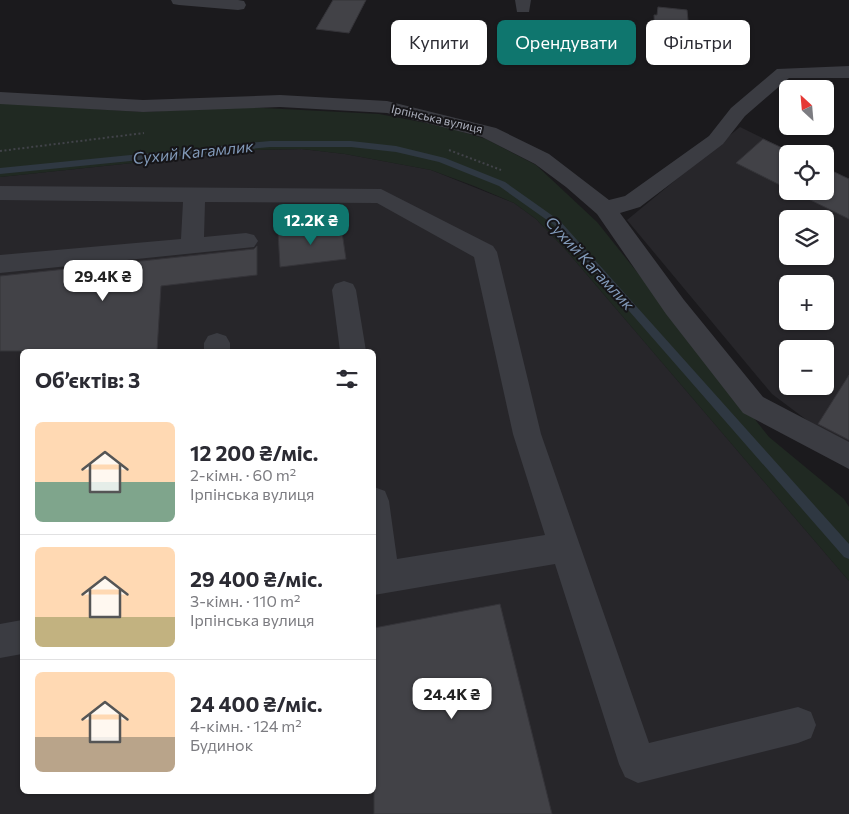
<!DOCTYPE html>
<html lang="uk">
<head>
<meta charset="utf-8">
<style>
  :root { --surface:#fff; --page:#f2f2f3; --text:#2b2b33; --muted:#7c7c81; --line:#e1e1e2; --accent:#0f766e }
  body { margin:0; font-family:Commissioner,sans-serif; background:var(--page); color:var(--text); height:100vh; display:flex; flex-direction:column; font-size:19px; white-space:nowrap }
  * { box-sizing:border-box; margin:0 }
  p { font-size:16px; color:var(--muted) }
  .icon { flex:none; width:28px; height:28px; fill:none; stroke:currentColor; stroke-width:2; stroke-linecap:round; stroke-linejoin:round }
  .map { position:relative; flex:1; overflow:hidden }
  .panel { position:absolute; left:20px; top:349px; width:356px; height:445px; display:flex; flex-direction:column; background:var(--surface); border-radius:8px; box-shadow:0 1px 4px #0004 }
  .panel>* { flex:none }
  .guide { position:absolute; left:391px; top:20px; width:382px; height:45px; display:flex; gap:10px }
  .needle { width:32px; rotate:334deg }
  .tools { position:absolute; left:779px; top:80px; display:grid; gap:10px }
  .tools a { display:grid; place-items:center; width:55px; height:55px; border-radius:8px; background:var(--surface); box-shadow:0 1px 4px #0004; font-size:25px }
  .price { position:absolute; translate:-50% -42px; padding:0 11px; border-radius:10px; background:#fff; color:#222; font-size:16px; line-height:32px; filter:drop-shadow(0 1px 2px #0008) }
  .price::after { content:''; position:absolute; left:50%; top:30px; width:15px; height:11px; margin-left:-8px; background:inherit; clip-path:polygon(0 0,100% 0,50% 100%) }
  .price.active { background:var(--accent); color:#fff }
  ul { padding:0; list-style:none }
  li { display:flex; align-items:center; gap:15px; height:125px; padding:0 15px }
  li+li { border-top:1px solid var(--line) }
  li span { display:grid; place-items:center; flex:none; width:140px; height:100px; border-radius:8px; color:#555 }
  li>.icon { margin-inline-start:auto }
  span .icon { width:60px; height:60px; fill:#fffc; stroke-width:1 }
  li b { font-size:21px }
  h2 { display:flex; justify-content:space-between; align-items:center; height:60px; padding:0 15px; font-size:21px }
  .pill { padding:0 18px; border-radius:8px; background:var(--surface); box-shadow:0 1px 4px #0004; font-size:18px; line-height:45px }
  .pill.active { background:var(--accent); color:#fff }
  .map>svg:first-child { display:block }
  .built { fill:#27262a; fill-rule:evenodd }
  .green { fill:#202922 }
  .lines { fill:none; stroke-linecap:round; stroke-linejoin:round }
  .stream { fill:#2f3842; fill-rule:evenodd }
  .building { fill:#424247; stroke:#353439 }
  .path { stroke:#414349; stroke-width:2; stroke-dasharray:2 2.5; stroke-linecap:butt }
  .minor { fill:#3b3c42; fill-rule:evenodd }
  .labels { text-anchor:middle; stroke-width:4; stroke-linejoin:round; paint-order:stroke }
  .far-street-label { font-size:12px; fill:#acb0bd; stroke:#161518 }
  .water-label { font-size:16px; font-style:italic; fill:#829ab9; stroke:#161518 }
</style>
</head>
<body>
<div class="map">
<svg width="849" height="814" viewBox="0 0 849 814">
  <rect width="100%" height="100%" fill="#1b1a1d"/>
  <g class="built">
    <path d="M 740,127 L 795,154 L 788,154 L 788,191 L 825,191 L 825,168 L 849,179 L 849,447 L 816,427 L 772,394 L 627,220 ZM 788,219 L 825,219 L 825,256 L 788,256 ZM 788,284 L 825,284 L 825,321 L 788,321 ZM 788,349 L 825,349 L 825,386 L 788,386 Z"/>
    <path d="M 302,149 L 345,154 L 431,170 L 514,203 L 536,219 L 565,249 L 849,581 L 849,814 L 0,814 L 0,177 L 255,150 ZM 22,351 L 374,351 L 374,791 L 22,791 Z"/>
  </g>
  <polygon class="green" points="0,103 142,112 246,107 379,114 442,126 486,139 536,165 597,222 769,437 844,499 849,507 849,581 565,249 536,219 514,203 474,186 431,170 345,154 302,149 255,150 0,177"/>
  <g class="lines">
    <polygon class="stream" points="270,141 351,141 396,146 445,158 505,182 560,221 849,544 849,559 844,557 554,225 499,186 439,162 396,152 351,147 270,147 0,174 0,168"/>
  </g>
  <g class="building">
    <polygon points="333,0 366,0 349,33 316,29"/>
    <polygon points="658,7 687,10 692,61 656,58 654,15 657,15"/>
    <polygon points="763,139 795,154 788,154 788,189 736,163"/>
    <polygon points="826,168 849,179 849,219 792,191 825,191"/>
    <polygon points="341,225 346,259 280,267 278,232"/>
    <polygon points="257,246 257,275 161,286 157,351 0,351 0,276 254,249"/>
    <polygon points="849,375 849,440 818,424"/>
    <polygon points="500,604 552,814 374,814 374,628"/>
  </g>
  <g class="lines">
    <g class="path">
      <polyline points="449,150 501,170"/>
      <polyline points="0,151 144,133"/>
    </g>
    <g class="minor">
      <polygon points="171,0 238,0 244,1 246,5 244,9 238,10 179,5 173,4"/>
      <polygon points="515,0 531,0 529,12 517,12"/>
      <polygon points="849,66 849,78 789,78 745,116 723,144 640,207 620,213 684,300 763,397 849,442 849,469 743,413 666,314 597,214 566,187 535,164 482,137 387,113 280,107 143,112 0,104 0,92 143,100 280,95 387,101 496,128 549,154 609,200 625,196 709,136 731,108 777,69"/>
      <polygon points="0,186 381,189 493,246 497,252 541,434 649,743 798,707 811,712 816,725 811,738 798,743 638,783 625,777 619,764 555,564 374,595 374,487 385,491 389,501 397,559 545,535 513,434 474,257 377,203 205,202 204,237 246,233 254,235 258,241 254,247 0,273 0,255 181,239 183,202 0,200"/>
      <polygon points="344,281 353,284 356,290 366,351 340,351 332,290 335,284"/>
      <polygon points="217,333 226,336 230,343 230,351 204,351 204,343 208,336"/>
      <polygon points="22,620 22,654 0,658 0,624"/>
    </g>
  </g>
  <g class="labels">
    <g class="far-street-label">
      <text transform="translate(437 119) rotate(13)" y="4">Ірпінська вулиця</text>
    </g>
    <g class="water-label">
      <text transform="translate(193 152) rotate(-6)" y="6">Сухий Кагамлик</text>
      <text transform="translate(590 263) rotate(47)" y="6">Сухий Кагамлик</text>
    </g>
  </g>
</svg>
<div class="tools">
<a><svg class="needle" viewBox="-14 -14 28 28"><path d="M0-13l5 13h-10z" fill="#e53935"/><path d="M0 13l5-13h-10z" fill="#7c7c81"/></svg></a>
<a><svg class="icon" aria-label="locate" viewBox="0 0 24 24"><circle cx="12" cy="12" r="6"/><path d="M12 2v4M12 18v4M2 12h4M18 12h4"/></svg></a>
<a><svg class="icon" aria-label="layers" viewBox="0 0 24 24"><path d="M12 4l9 5-9 5-9-5zM3 14l9 5 9-5"/></svg></a>
<a>+</a>
<a>−</a>
</div>
<b class="price active" style="left:311px;top:246px">12.2K ₴</b>
<b class="price" style="left:103px;top:302px">29.4K ₴</b>
<b class="price" style="left:452px;top:720px">24.4K ₴</b>
<div class="guide">
<a class="pill">Купити</a>
<a class="pill active">Орендувати</a>
<a class="pill">Фільтри</a>
</div>
<section class="panel">
<h2>Об’єктів: 3<svg class="icon" aria-label="filters" viewBox="0 0 24 24"><path d="M4 7h16M4 17h16"/><circle cx="9" cy="7" r="2"/><circle cx="15" cy="17" r="2"/></svg></h2>
<ul>
<li><span style="background:linear-gradient(#ffd9b3 60%,#7fa58c 0)"><svg class="icon" aria-label="home" viewBox="0 0 24 24"><path d="M3 11l9-7 9 7M6 9v11h12V9"/></svg></span><div><b>12 200 ₴/міс.</b><p>2-кімн. · 60 m²</p><p>Ірпінська вулиця</p></div></li>
<li><span style="background:linear-gradient(#ffd9b3 70%,#c2b280 0)"><svg class="icon" aria-label="home" viewBox="0 0 24 24"><path d="M3 11l9-7 9 7M6 9v11h12V9"/></svg></span><div><b>29 400 ₴/міс.</b><p>3-кімн. · 110 m²</p><p>Ірпінська вулиця</p></div></li>
<li><span style="background:linear-gradient(#ffd9b3 65%,#b9a48a 0)"><svg class="icon" aria-label="home" viewBox="0 0 24 24"><path d="M3 11l9-7 9 7M6 9v11h12V9"/></svg></span><div><b>24 400 ₴/міс.</b><p>4-кімн. · 124 m²</p><p>Будинок</p></div></li>
</ul>
</section>
</div>
</body>
</html>
